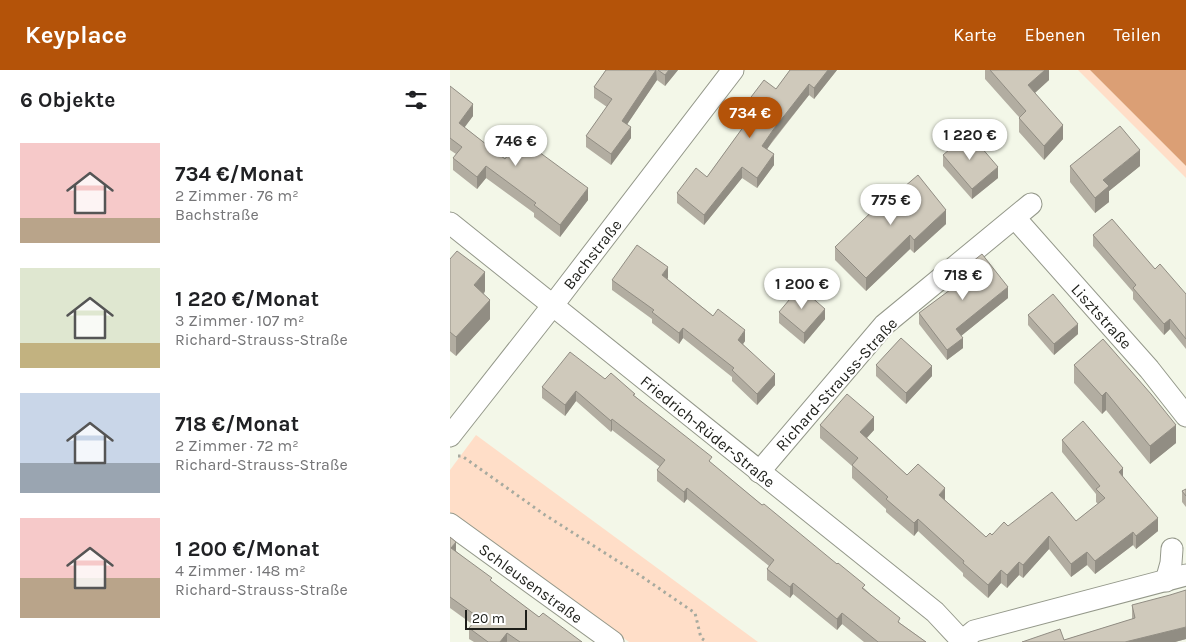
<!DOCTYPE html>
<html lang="de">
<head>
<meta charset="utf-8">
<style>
  :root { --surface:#fff; --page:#f2f2f2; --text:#202124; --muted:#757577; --accent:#b45309 }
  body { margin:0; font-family:Karla,sans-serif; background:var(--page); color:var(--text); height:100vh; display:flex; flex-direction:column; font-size:19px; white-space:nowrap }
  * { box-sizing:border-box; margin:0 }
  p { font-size:16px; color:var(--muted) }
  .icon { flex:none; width:28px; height:28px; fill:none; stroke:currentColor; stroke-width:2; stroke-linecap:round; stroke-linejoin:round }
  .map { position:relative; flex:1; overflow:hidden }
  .panel { display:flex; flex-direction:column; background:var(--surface); width:450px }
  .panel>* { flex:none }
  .scale { position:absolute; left:15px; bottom:12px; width:62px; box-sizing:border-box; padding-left:5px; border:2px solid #1e1f1a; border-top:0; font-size:14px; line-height:18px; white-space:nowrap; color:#1e1f1a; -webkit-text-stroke:4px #fff; paint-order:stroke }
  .price { position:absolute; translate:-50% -42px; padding:0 11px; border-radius:18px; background:#fff; color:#222; font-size:16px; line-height:32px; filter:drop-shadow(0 1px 2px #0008) }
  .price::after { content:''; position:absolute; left:50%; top:30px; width:15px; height:11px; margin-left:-8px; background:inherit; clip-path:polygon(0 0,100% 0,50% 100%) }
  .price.active { background:var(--accent); color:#fff }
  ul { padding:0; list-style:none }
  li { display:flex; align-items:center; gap:15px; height:125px; padding:0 20px }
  li span { display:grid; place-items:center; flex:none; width:140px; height:100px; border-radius:0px; color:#555 }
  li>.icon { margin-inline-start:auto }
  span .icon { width:60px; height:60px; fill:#fffc; stroke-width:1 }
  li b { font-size:21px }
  h2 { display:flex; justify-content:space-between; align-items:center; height:60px; padding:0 20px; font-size:21px }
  header { display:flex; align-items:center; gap:30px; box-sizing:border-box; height:70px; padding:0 25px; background:var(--accent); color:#fff }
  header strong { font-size:24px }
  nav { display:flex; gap:28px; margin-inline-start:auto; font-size:18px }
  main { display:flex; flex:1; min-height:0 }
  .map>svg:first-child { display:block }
  .green { fill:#ffdec8 }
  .forest { fill:#db9f75 }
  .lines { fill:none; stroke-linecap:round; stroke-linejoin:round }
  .minor-casing { stroke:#94988a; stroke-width:23 }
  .path { stroke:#a7aa9f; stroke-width:3; stroke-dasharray:2.5 4; stroke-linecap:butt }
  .minor { stroke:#fff; stroke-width:21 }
  .wall { fill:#b2ada1 }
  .shaded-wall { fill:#918d83 }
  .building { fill:#cfc9bb; stroke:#918d83 }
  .labels { text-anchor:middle; stroke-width:4; stroke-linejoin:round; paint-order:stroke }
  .street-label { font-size:16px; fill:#1e1f1a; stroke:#fff }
</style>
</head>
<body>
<header>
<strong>Keyplace</strong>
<nav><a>Karte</a><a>Ebenen</a><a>Teilen</a></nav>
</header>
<main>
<section class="panel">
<h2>6 Objekte<svg class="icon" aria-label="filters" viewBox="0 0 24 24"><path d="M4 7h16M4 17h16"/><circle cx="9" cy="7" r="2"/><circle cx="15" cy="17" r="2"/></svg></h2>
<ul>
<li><span style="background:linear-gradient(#f6c9c9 75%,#b9a48a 0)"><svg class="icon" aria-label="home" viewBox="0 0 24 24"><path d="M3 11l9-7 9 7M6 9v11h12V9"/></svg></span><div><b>734 €/Monat</b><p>2 Zimmer · 76 m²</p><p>Bachstraße</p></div></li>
<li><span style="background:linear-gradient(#dfe7d0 75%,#c2b280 0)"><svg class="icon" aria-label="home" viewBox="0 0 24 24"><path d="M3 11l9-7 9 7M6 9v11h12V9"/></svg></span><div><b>1 220 €/Monat</b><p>3 Zimmer · 107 m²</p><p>Richard-Strauss-Straße</p></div></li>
<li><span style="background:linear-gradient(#c9d6e8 70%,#9aa5b1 0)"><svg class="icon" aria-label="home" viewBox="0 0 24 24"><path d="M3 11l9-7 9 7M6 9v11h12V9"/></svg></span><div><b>718 €/Monat</b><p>2 Zimmer · 72 m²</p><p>Richard-Strauss-Straße</p></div></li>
<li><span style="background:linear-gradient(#f6c9c9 60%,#b9a48a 0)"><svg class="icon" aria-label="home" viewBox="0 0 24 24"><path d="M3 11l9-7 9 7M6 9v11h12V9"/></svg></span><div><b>1 200 €/Monat</b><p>4 Zimmer · 148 m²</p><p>Richard-Strauss-Straße</p></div></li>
</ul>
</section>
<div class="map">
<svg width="736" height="572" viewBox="0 0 736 572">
  <rect width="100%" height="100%" fill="#f3f7e8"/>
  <g class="green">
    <polygon points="628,0 640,0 736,96 736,108"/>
    <polygon points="26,365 308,572 179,572 0,442 0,400"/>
  </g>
  <polygon class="forest" points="640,0 736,0 736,96"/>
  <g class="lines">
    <g class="minor-casing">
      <g id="minor">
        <polyline points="565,148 699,299 736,346"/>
        <polyline points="0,153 485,542 513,572"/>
        <polyline points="0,366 103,235 283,0"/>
        <polyline points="309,402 434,255 581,134"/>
        <polyline points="0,454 163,572"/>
        <polyline points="716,511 721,493 722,479"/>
        <polyline points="512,571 524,561 736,505"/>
      </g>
    </g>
    <polyline class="path" points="8,386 12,386 95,445 188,504 245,543 251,568 257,572"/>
    <use href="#minor" class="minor"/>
  </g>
  <g class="wall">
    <polygon points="156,0 228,0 215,16 207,10 177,54 181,68 161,95 136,77 136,66 157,37 144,28 144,17"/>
    <polygon points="340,0 387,0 364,29 359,25 317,79 324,95 307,118 292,108 254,155 227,133 227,123 257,107 302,45 298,41 298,31 326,19"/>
    <polygon points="535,0 599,0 599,10 585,23 613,69 594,90 569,62 569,47 535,9"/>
    <polygon points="0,16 23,46 14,57 55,89 138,130 110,167 84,147 84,143 36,108 27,119 3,100 3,88 6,84 0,80"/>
    <polygon points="493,85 548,108 522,129 493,96"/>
    <polygon points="620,96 690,96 659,121 659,132 645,143 620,112"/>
    <polygon points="440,129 496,154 464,183 460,179 416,221 385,190 385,177"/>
    <polygon points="643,165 705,199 736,224 736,279 720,259 714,265 683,229 683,222 643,176"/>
    <polygon points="0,189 35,221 34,224 40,249 6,286 0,281"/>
    <polygon points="503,207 558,228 511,266 513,278 497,290 469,254 469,243 503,218"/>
    <polygon points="218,208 217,209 295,271 293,274 325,315 307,335 282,311 282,307 233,268 229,274 202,253 202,249 162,220 162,210"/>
    <polygon points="329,242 375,249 354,274 329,253"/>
    <polygon points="578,245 628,264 604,285 578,255"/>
    <polygon points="426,295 482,306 456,334 426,306"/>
    <polygon points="624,295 726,373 700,394 656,340 652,344 624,313"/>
    <polygon points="155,309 185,326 262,394 415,519 450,553 476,572 414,572 392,554 387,560 343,524 340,528 317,510 317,499 319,496 237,429 234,433 207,411 207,400 210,397 162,360 161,362 126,331 115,346 92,328 92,317"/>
    <polygon points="370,355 424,360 417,368 457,405 495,430 536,467 558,456 626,451 648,434 646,432 646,424 612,382 612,370 673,407 708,461 686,479 683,475 645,504 637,495 621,507 599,479 573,508 569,505 557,518 551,513 538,528 513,506 513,503 468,461 464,466 436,442 436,439 402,408 402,396 370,368"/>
    <polygon points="736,419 736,437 732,432 732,421"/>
    <polygon points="0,467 6,481 42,512 89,547 132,572 24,572 19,569 19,558 22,554 0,538"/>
    <polygon points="682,535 736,569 725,572 572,572 614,570 682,549"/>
  </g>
  <g class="shaded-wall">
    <polygon points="206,0 207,10 172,62 172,51"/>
    <polygon points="219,0 228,0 215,16 215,5"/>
    <polygon points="378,0 387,0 364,29 364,18"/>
    <polygon points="595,0 599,0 599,10 578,29 578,15"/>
    <polygon points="359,14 359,25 323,70 312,87 312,76 323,60"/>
    <polygon points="23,34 23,46 9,65 9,53"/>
    <polygon points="613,55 613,69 594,90 594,76"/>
    <polygon points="181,57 181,68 161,95 161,84"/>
    <polygon points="690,80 690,96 659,121 659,132 645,143 645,128 653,110"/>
    <polygon points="324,84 324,95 307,118 307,108"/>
    <polygon points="36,96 36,108 27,119 27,107"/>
    <polygon points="292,97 292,108 254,155 254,145"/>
    <polygon points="548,97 548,108 522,129 522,119"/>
    <polygon points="138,118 138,130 110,167 110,155"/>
    <polygon points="496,140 496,154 464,183 464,170"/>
    <polygon points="460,165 460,179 416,221 416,208"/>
    <polygon points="218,197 218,208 212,216 212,205"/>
    <polygon points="35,202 35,221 24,235 24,215"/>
    <polygon points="558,217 558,228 506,270 506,259"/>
    <polygon points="40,230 40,249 6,286 6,267"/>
    <polygon points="375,239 375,249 354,274 354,263"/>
    <polygon points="720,249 720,259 714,265 714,254"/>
    <polygon points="628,254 628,264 604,285 604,274"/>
    <polygon points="233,258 233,268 229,274 229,263"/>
    <polygon points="295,260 295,271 288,281 288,270"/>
    <polygon points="513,268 513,278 497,290 497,280"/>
    <polygon points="482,296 482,306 456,334 456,323"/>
    <polygon points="325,304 325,315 307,335 307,324"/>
    <polygon points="126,321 126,331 115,346 115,335"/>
    <polygon points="656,322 656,340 652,344 652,326"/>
    <polygon points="424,347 424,360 410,375 410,362"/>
    <polygon points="162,349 162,360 161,362 161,351"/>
    <polygon points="726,355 726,373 700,394 700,376"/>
    <polygon points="673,398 673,411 669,402"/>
    <polygon points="237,418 237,429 234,433 234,422"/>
    <polygon points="495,418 495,431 489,425"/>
    <polygon points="708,448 708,461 686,479 686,466"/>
    <polygon points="468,449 468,461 464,466 464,453"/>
    <polygon points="683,462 683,475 645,504 645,491"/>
    <polygon points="599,466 599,479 573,508 573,495"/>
    <polygon points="6,472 6,483 1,478"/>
    <polygon points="637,482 637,495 621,507 621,494"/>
    <polygon points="569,492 569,505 557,518 557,505"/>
    <polygon points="551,500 551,513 538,528 538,515"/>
    <polygon points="343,513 343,524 340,528 340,517"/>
    <polygon points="392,543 392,554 387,560 387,549"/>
    <polygon points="736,557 736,569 725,572 675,572"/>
    <polygon points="57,563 57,572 50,572"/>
  </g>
  <g class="building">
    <polygon points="156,0 206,0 172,51 181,57 161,84 136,66 162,29 144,17"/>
    <polygon points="208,0 219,0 215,5"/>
    <polygon points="340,0 378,0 364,18 359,14 323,60 312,76 324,84 307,108 292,97 254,145 227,123 246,98 257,107 307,38 298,31 314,10 326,19"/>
    <polygon points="540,0 595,0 578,15 613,55 594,76 569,48 576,41"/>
    <polygon points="0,16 23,34 9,53 55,89 70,68 138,118 110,155 84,135 86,133 36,96 27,107 3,88 12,77 0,68"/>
    <polygon points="670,56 690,80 653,110 659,116 645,128 620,96"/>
    <polygon points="519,63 548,97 522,119 493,85"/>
    <polygon points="468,105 496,140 464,170 460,165 416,208 385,177 437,127 440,129"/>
    <polygon points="662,149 705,199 710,194 736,224 736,269 720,249 714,254 683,218 686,215 643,165"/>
    <polygon points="187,175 218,197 212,205 263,246 268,239 295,260 288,270 325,304 307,324 282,300 284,298 233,258 229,263 202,242 204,240 162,210"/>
    <polygon points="7,181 35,202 24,215 40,230 6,267 0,262 0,189"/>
    <polygon points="532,184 558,217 506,259 513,268 497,280 469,243 508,214 503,207"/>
    <polygon points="350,217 375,239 354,263 329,242"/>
    <polygon points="603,224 628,254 604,274 578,245"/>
    <polygon points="451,268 482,296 456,323 426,295"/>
    <polygon points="653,269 701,324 726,355 700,376 656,322 652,326 624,295"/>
    <polygon points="120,282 155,309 161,303 185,324 183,325 262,387 259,391 312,435 314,434 387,494 388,493 415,515 412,518 450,548 448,552 476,572 428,572 392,543 387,549 343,513 340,517 317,499 324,490 237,418 234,422 207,400 215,390 162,349 161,351 126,321 115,335 92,317"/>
    <polygon points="397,324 424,347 410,362 457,405 468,394 495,418 489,425 536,467 540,463 542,465 554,452 558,456 602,422 626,451 655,428 646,419 650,416 612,370 633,351 673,398 669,402 708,448 686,466 683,462 645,491 637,482 621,494 599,466 573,495 569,492 557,505 551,500 538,515 513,493 514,491 468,449 464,453 436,429 438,427 402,395 408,388 370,355"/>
    <polygon points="736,419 736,426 732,421"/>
    <polygon points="0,467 6,472 1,478 42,508 40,510 89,547 93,543 132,572 70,572 57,563 50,572 38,572 19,558 28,547 0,527"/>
    <polygon points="736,520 736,557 675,572 572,572 610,559 614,570 685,548 682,535 720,525"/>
  </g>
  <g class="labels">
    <g class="street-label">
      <text transform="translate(142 184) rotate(-52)" y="6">Bachstraße</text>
      <text transform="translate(652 246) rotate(48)" y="6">Lisztstraße</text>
      <text transform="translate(386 314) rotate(-48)" y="6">Richard-Strauss-Straße</text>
      <text transform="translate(258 361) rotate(39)" y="6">Friedrich-Rüder-Straße</text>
      <text transform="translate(81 513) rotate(36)" y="6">Schleusenstraße</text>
    </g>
  </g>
</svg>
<div class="scale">20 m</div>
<b class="price active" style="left:300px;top:69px">734 €</b>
<b class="price" style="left:520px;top:91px">1 220 €</b>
<b class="price" style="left:66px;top:97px">746 €</b>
<b class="price" style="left:441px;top:156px">775 €</b>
<b class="price" style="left:513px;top:231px">718 €</b>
<b class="price" style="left:352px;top:240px">1 200 €</b>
</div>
</main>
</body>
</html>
